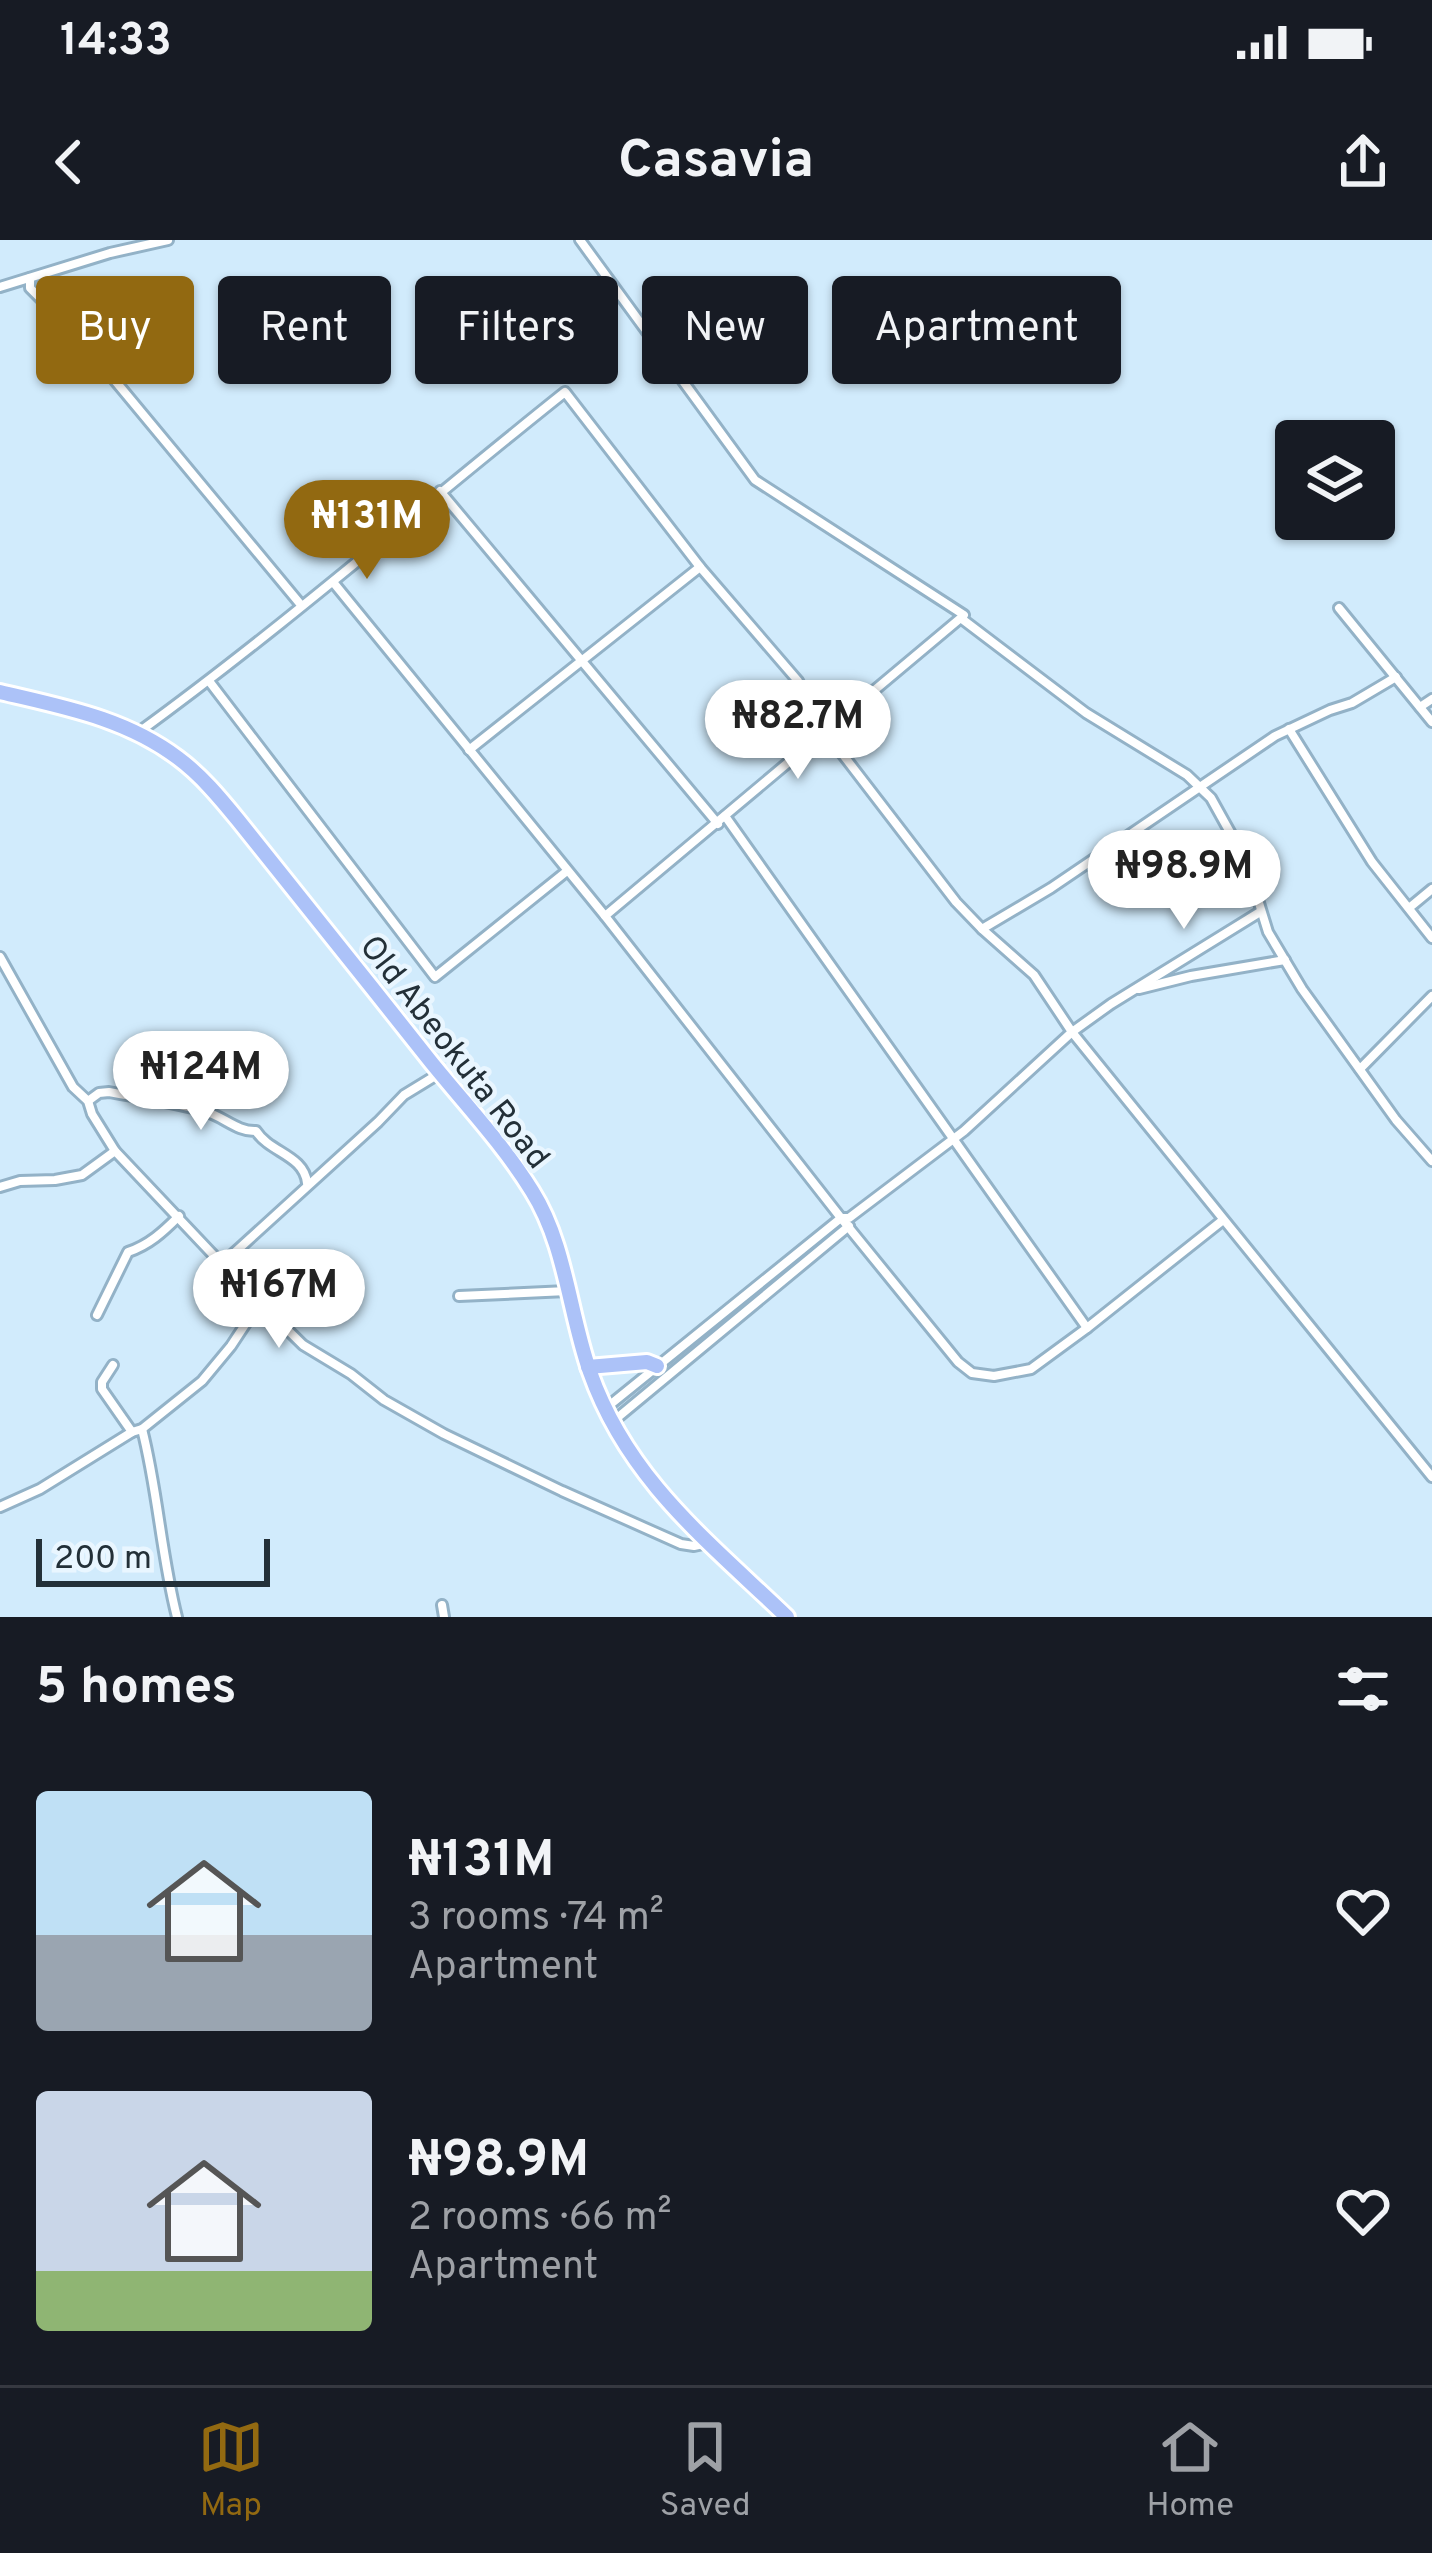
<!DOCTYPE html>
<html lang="en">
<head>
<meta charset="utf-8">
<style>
  :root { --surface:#171b24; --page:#20242c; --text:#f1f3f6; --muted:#9ea1a6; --line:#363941; --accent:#926911 }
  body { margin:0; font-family:Overpass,sans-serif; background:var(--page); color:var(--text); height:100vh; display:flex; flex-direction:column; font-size:45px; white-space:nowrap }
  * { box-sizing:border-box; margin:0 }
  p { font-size:39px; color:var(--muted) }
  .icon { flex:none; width:66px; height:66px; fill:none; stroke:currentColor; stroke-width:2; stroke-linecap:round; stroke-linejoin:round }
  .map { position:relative; height:1377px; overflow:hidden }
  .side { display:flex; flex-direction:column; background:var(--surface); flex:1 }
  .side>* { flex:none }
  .banner { position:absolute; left:36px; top:36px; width:1362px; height:108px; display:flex; gap:24px }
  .buttons { position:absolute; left:1275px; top:180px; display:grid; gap:24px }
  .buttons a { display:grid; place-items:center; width:120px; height:120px; border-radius:12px; background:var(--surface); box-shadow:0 3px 9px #0004; font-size:60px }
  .scale { position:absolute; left:36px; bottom:30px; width:234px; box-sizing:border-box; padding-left:12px; border:6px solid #233038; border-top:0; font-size:33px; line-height:42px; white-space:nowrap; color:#233038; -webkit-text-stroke:9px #e9f6ff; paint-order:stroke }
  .price { position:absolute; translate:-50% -102px; padding:0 27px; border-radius:42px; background:#fff; color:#222; font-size:39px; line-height:78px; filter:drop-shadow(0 3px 6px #0008) }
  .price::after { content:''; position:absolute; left:50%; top:72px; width:36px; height:27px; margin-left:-18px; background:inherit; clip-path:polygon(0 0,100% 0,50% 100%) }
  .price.current { background:var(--accent); color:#fff }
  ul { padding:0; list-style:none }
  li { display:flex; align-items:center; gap:36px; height:300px; padding:0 36px }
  li span { display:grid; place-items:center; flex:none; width:336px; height:240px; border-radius:12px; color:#555 }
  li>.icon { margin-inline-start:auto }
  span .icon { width:144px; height:144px; fill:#fffc; stroke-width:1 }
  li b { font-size:51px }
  h2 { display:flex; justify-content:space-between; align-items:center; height:144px; padding:0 36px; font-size:51px }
  .pill { padding:0 42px; border-radius:12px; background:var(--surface); box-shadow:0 3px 9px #0004; font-size:42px; line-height:108px }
  .pill.current { background:var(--accent); color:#fff }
  .status { display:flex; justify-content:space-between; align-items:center; height:84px; padding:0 60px; background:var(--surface); direction:ltr }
  .status svg { height:33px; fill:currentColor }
  header { display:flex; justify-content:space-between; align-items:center; height:156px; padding:0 36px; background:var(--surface); font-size:54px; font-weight:700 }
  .dock { display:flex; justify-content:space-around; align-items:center; height:168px; border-top:3px solid var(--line); background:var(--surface); font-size:33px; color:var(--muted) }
  .dock a { display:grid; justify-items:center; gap:6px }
  .dock .current { color:var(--accent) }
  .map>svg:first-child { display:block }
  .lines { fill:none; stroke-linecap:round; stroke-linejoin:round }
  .minor-casing { stroke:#93b2c7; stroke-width:14 }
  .trunk-casing { stroke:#fff; stroke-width:20 }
  .minor { stroke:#fff; stroke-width:8 }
  .trunk { stroke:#acc2f8; stroke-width:14 }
  .labels { text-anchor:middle; stroke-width:9; stroke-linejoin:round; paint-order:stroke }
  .street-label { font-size:33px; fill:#233038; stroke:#e9f6ff }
</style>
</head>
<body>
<div class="status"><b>14:33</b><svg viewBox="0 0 49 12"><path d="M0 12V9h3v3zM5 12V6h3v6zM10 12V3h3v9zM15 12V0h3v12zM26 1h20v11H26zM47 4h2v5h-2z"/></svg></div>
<header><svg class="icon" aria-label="back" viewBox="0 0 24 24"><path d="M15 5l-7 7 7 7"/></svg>Casavia<svg class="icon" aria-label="share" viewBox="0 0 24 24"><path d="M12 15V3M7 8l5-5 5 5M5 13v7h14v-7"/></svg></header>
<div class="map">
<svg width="1432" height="1377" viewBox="0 0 1432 1377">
  <rect width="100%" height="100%" fill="#d1ebfc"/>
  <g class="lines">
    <g class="minor-casing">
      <g id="minor">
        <polyline points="580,0 755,240 964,375 962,379 1086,473 1187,535 1211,558 1246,621 1268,692 1302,749 1396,880 1432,921"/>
        <polyline points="30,38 30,48 78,96 301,365"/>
        <polyline points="0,47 110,13 168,0"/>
        <polyline points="440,251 718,584"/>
        <polyline points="333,342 605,676 841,978 958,1122 972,1133 994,1136 1031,1129 1087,1088 1223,980"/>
        <polyline points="1339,368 1432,482"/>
        <polyline points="209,441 435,737 567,631"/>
        <polyline points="1420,467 1432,459"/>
        <polyline points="1289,489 1372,622 1432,698"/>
        <path d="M 139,492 C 286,385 423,265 565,152 L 700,327 L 798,441 L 824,490 L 956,662 L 982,689 L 1034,735 L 1072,792 L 1432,1237"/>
        <polyline points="469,510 700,327"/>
        <polyline points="725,576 1087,1088"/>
        <polyline points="1409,668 1432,649"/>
        <polyline points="605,676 963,376"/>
        <polyline points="982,689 1051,648 1275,496 1330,470 1352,463 1396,437"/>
        <polyline points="0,717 73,847 88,861 92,874 115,911 236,1039 303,1105 351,1134 384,1160 444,1194 562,1251 681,1304 694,1306 708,1303"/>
        <polyline points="1139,749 1191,736 1285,720"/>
        <polyline points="1360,829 1432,756"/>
        <path d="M 88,861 L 99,853 L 109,852 C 140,858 173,862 204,871 C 223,876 237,892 256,891 C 270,913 304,915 307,943"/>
        <polyline points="0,947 20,941 55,940 82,935 115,911"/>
        <polyline points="222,1024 378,882 404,855 440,833"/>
        <polyline points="459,1056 567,1051"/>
        <path d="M 97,1075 L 128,1012 C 149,1005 163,992 179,976"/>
        <polyline points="113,1125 102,1142 102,1149 132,1192"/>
        <polyline points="606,1168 841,978 849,978 964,891 1072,792 1111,764 1260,672"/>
        <polyline points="611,1183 849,986"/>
        <path d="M 142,1189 C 158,1251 161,1315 177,1377"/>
        <polyline points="0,1267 40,1249 132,1192 142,1189 202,1141 231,1106 260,1062"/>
        <polyline points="442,1365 444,1377"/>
      </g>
    </g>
    <g class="trunk-casing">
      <g id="trunk">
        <path d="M 0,452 C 63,467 125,478 178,518 C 201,535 220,558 238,580 C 302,660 367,741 431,822 C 465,864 503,904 532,951 C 566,1005 569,1073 590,1132 C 628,1240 708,1301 787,1377"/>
        <polyline points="588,1127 647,1122 657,1126"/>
      </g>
    </g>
    <use href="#minor" class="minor"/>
    <use href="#trunk" class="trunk"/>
  </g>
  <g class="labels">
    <g class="street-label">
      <text transform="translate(456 811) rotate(52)" y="12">Old Abeokuta Road</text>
    </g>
  </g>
</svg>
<div class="buttons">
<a><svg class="icon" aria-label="layers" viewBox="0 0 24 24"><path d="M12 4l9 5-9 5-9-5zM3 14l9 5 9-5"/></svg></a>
</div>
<div class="scale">200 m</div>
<b class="price current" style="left:367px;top:342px">₦131M</b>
<b class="price" style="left:798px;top:542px">₦82.7M</b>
<b class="price" style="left:1184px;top:692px">₦98.9M</b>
<b class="price" style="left:201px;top:893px">₦124M</b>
<b class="price" style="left:279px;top:1111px">₦167M</b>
<div class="banner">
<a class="pill current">Buy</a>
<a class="pill">Rent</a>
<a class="pill">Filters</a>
<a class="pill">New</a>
<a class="pill">Apartment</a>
</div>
</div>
<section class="side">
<h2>5 homes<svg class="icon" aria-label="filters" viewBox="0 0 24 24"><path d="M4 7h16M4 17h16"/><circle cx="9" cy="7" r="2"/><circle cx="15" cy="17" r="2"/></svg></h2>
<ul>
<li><span style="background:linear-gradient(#bfe0f5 60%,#9aa5b1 0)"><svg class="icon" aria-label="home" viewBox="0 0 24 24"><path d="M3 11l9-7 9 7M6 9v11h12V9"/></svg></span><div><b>₦131M</b><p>3 rooms · 74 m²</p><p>Apartment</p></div><svg class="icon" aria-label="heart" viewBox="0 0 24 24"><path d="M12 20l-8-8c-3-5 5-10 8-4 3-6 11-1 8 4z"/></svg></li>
<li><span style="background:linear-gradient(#c9d6e8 75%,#8fb573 0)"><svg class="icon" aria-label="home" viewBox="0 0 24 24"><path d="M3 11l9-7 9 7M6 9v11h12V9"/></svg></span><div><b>₦98.9M</b><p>2 rooms · 66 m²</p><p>Apartment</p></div><svg class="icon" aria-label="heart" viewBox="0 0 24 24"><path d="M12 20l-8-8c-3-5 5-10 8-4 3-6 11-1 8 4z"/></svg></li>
</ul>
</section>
<nav class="dock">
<a class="current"><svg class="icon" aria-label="map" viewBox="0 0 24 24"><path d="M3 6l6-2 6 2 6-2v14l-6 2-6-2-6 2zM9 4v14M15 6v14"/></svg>Map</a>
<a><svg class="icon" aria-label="saved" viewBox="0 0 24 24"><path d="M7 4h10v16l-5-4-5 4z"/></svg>Saved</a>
<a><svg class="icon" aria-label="home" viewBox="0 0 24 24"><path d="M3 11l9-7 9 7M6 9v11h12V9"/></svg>Home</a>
</nav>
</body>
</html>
